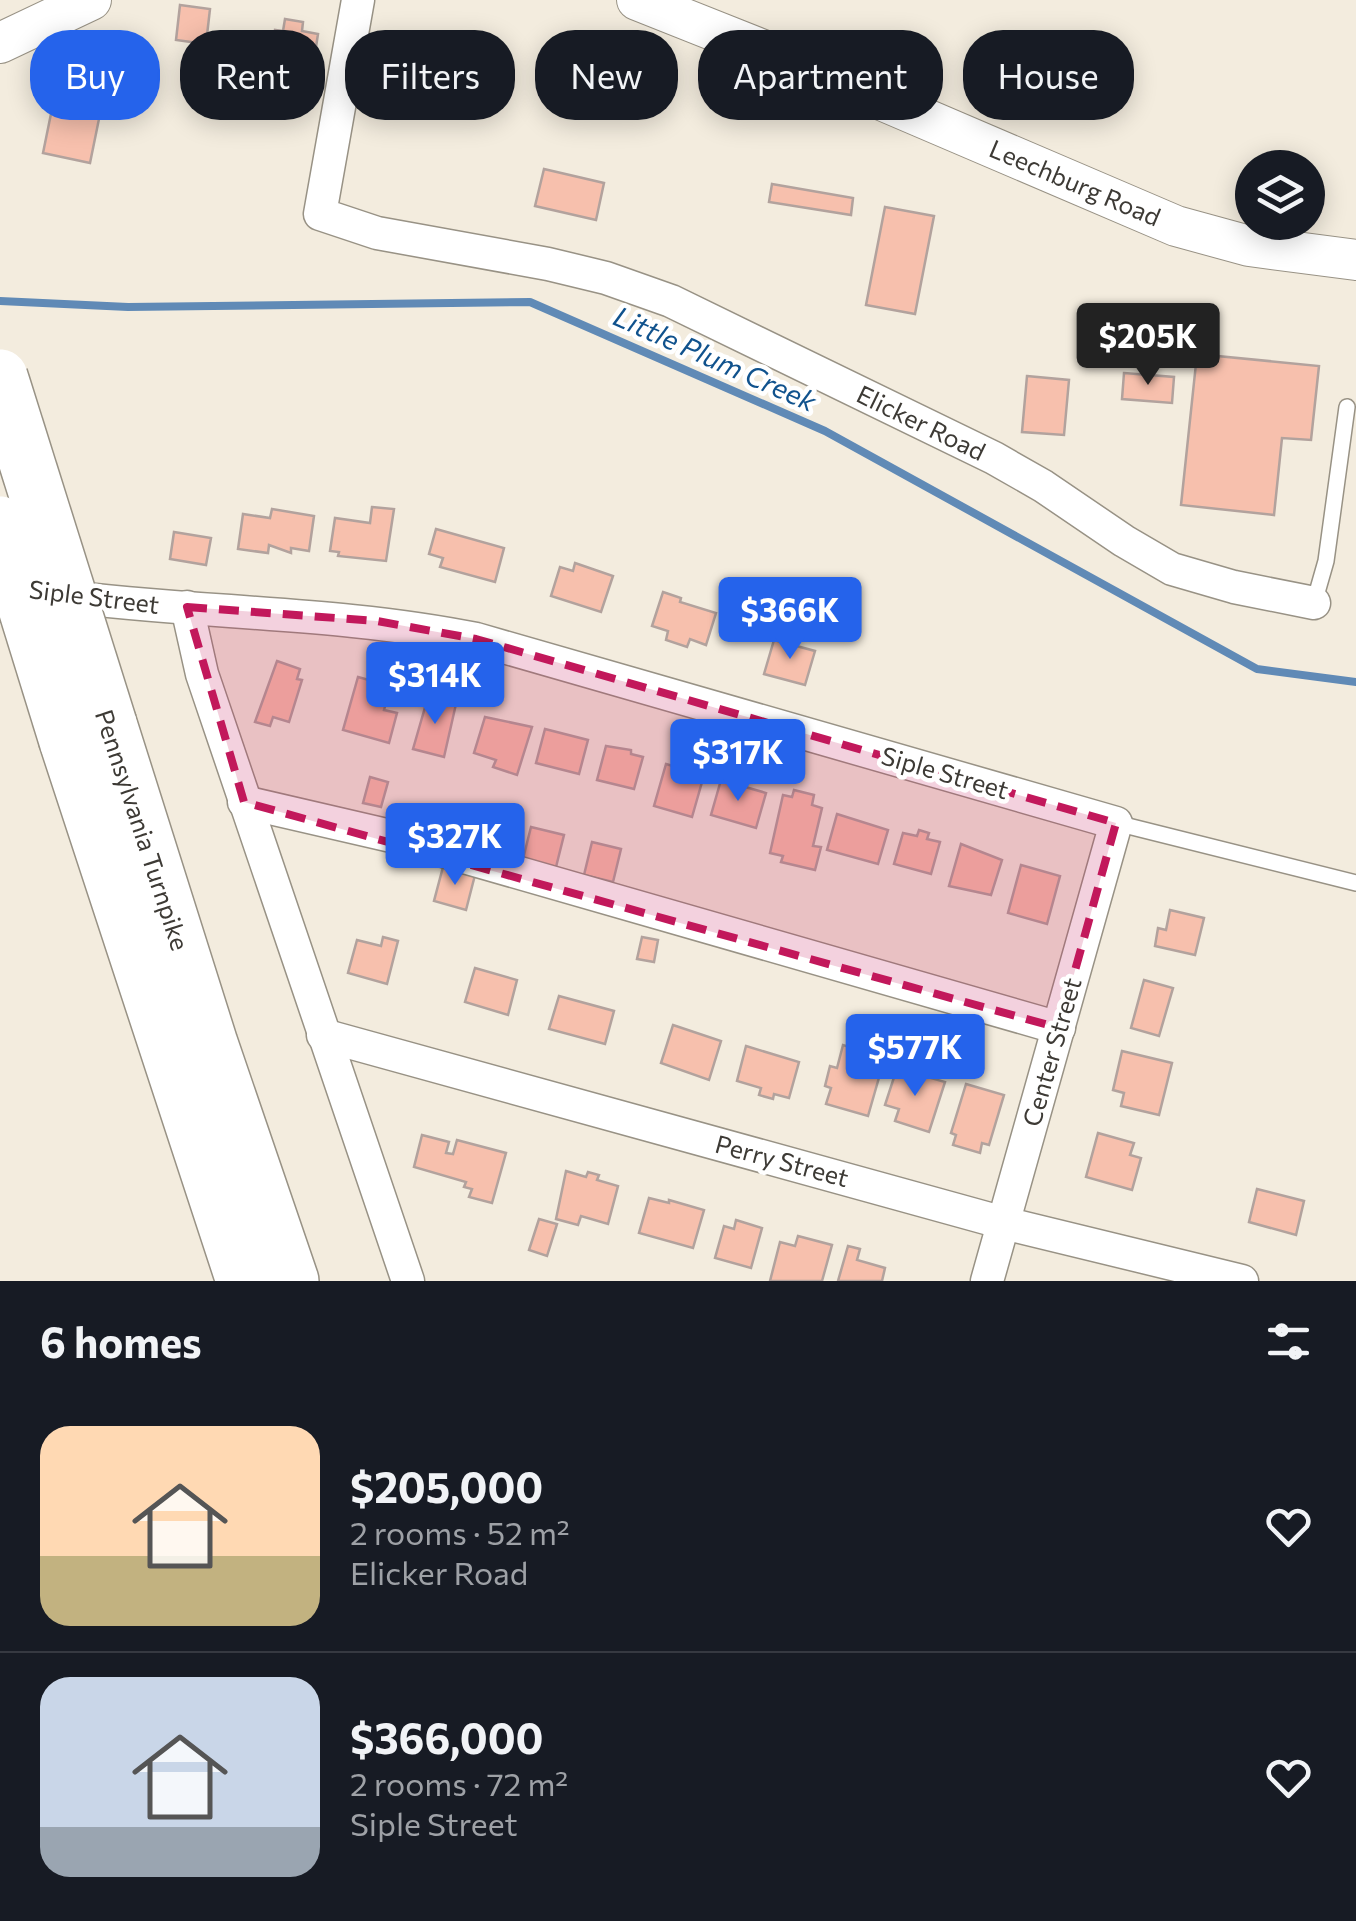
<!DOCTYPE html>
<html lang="en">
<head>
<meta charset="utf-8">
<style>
  :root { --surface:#171b24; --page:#20242c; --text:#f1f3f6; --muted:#9ea1a6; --line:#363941; --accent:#2563eb }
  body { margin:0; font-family:Commissioner,sans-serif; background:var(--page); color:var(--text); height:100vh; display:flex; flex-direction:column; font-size:38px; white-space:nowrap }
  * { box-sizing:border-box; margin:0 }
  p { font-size:32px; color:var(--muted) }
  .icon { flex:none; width:55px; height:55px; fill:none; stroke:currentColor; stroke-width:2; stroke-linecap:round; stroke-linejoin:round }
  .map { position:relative; height:1281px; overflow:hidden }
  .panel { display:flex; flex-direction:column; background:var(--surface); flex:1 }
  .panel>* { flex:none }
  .banner { position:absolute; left:30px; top:30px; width:1298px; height:90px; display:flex; gap:20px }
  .controls { position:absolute; left:1235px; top:150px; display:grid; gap:20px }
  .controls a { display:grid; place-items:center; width:90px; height:90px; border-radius:50%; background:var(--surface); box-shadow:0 5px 25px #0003; font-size:50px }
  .price { position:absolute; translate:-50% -85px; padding:0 22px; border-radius:10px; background:var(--accent); color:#fff; font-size:32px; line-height:65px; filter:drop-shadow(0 2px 5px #0008) }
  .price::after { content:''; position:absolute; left:50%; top:60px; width:30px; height:22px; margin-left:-15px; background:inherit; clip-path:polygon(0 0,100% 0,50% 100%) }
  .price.selected { background:#222; color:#fff }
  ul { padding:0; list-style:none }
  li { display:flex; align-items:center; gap:30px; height:250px; padding:0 40px }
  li+li { border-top:2px solid var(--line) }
  li span { display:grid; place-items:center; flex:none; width:280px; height:200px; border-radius:30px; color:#555 }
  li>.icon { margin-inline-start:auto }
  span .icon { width:120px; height:120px; fill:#fffc; stroke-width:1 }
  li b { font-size:42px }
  h2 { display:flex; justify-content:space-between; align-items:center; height:120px; padding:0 40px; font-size:42px }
  .tag { padding:0 35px; border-radius:40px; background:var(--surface); box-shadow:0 5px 25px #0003; font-size:35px; line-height:90px }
  .tag.selected { background:var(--accent); color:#fff }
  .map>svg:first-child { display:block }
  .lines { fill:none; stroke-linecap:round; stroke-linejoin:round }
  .stream { stroke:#608ab6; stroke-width:8 }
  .building { fill:#f7c0ad; stroke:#b2a29d; stroke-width:2.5 }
  .service-casing { stroke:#989285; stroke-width:18 }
  .minor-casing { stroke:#989285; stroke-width:35 }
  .tertiary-casing { stroke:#989285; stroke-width:42 }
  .motorway-casing { stroke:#989285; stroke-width:58 }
  .service { stroke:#fff; stroke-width:15 }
  .minor { stroke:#fff; stroke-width:32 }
  .tertiary { stroke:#fff; stroke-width:40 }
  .motorway { stroke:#fff; stroke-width:55 }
  .motorway-bridge-casing { stroke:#989285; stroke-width:58; stroke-linecap:butt }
  .motorway-bridge { stroke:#fff; stroke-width:55 }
  .marked { fill:#c2185b; fill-opacity:0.2; stroke:#c2185b; stroke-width:8; stroke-dasharray:20 12; stroke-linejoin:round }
  .labels { text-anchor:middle; stroke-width:9; stroke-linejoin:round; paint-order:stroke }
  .street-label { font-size:25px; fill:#3d3a35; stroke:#fff }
  .water-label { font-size:28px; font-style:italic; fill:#10528d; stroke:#fff }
</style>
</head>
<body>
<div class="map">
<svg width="1356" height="1281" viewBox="0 0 1356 1281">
  <rect width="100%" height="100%" fill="#f3ecde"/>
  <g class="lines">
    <polyline class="stream" points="0,301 128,307 530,302 825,431 1257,669 1356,682"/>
  </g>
  <g class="building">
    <polygon points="180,5 210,9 206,44 176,40"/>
    <polygon points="285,19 303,22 302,31 318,34 312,73 270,66 275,30 283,31"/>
    <polygon points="53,104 100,114 90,163 43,153"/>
    <polygon points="544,169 604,183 596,220 535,206"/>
    <polygon points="772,184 853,198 851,215 769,202"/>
    <polygon points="885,207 934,216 915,314 866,305"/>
    <polygon points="1197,354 1319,366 1311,440 1282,438 1274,515 1181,505"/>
    <polygon points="1124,373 1174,377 1172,403 1122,399"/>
    <polygon points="1027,376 1069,380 1064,435 1022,432"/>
    <polygon points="372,507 394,509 386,561 338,556 339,552 330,551 335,518 370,523"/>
    <polygon points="272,509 314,516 309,551 291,548 291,553 269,545 268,553 238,549 243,514 270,518"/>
    <polygon points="436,529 504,548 495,582 440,567 443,558 429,554"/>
    <polygon points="174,532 211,538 206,565 170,559"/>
    <polygon points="575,563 613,576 601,612 551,596 560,567 573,571"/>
    <polygon points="790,582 829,604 821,618 782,596"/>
    <polygon points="761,590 777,595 769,620 752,615"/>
    <polygon points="663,592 681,598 680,602 716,613 706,645 690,639 687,647 666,640 668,631 652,626"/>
    <polygon points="774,640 815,651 805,685 764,674"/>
    <polygon points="277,661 300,669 297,679 302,680 289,722 273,717 270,726 255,722"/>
    <polygon points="358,677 391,686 384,710 397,713 389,743 343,730"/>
    <polygon points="428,697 456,704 444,757 413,749"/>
    <polygon points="485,717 532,727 517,775 493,767 496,760 474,753"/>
    <polygon points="545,729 588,740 579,774 536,763"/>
    <polygon points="606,746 631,750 631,754 643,757 634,789 597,780"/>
    <polygon points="666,764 704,775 692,817 654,806"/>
    <polygon points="370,777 388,782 381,807 363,803"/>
    <polygon points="721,780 766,793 756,828 711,815"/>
    <polygon points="794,790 814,795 812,805 822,808 813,846 821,847 815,870 781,862 783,856 770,853 783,795 792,797"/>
    <polygon points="837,814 888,830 878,864 827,850"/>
    <polygon points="531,827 564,835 556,867 523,859"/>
    <polygon points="919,830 929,833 927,839 940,842 931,874 894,864 903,833 917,836"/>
    <polygon points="592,842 621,849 613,882 584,875"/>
    <polygon points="961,844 1002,860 991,895 949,886"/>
    <polygon points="1021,865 1060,876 1047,924 1008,913"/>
    <polygon points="443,867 475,875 466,910 434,901"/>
    <polygon points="1170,910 1204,918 1195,955 1155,946 1158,928 1166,930"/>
    <polygon points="383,937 398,941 387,984 348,973 357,940 381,946"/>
    <polygon points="642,937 658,940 654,962 637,959"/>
    <polygon points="475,968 517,980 508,1015 465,1002"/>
    <polygon points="1144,980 1173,988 1159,1036 1131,1028"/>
    <polygon points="559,996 614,1011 605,1044 549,1029"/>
    <polygon points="673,1025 721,1041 709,1080 661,1063"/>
    <polygon points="866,1040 888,1046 868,1116 826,1104 831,1088 825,1086 830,1066 837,1068 843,1045 863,1051"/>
    <polygon points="746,1046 799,1062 789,1098 774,1094 773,1099 759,1095 761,1088 737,1081"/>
    <polygon points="1122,1051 1172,1063 1159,1115 1121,1106 1124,1093 1113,1090"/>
    <polygon points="897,1068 945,1082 929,1132 895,1121 899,1109 885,1105"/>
    <polygon points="966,1084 1004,1095 989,1145 982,1143 980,1153 953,1145 956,1135 951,1133"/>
    <polygon points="1098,1133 1134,1143 1130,1155 1141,1158 1132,1190 1086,1177"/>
    <polygon points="422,1135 449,1142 446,1153 453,1154 457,1140 506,1153 492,1203 469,1197 472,1189 464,1187 466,1182 414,1167"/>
    <polygon points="566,1171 586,1177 588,1172 599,1175 597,1180 618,1186 608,1224 581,1216 578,1225 556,1219"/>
    <polygon points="1257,1189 1304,1201 1296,1235 1249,1222"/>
    <polygon points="649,1198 669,1203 669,1200 704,1210 693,1248 639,1233"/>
    <polygon points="539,1219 557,1224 547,1256 529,1250"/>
    <polygon points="736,1220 762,1228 751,1268 715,1258 724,1226 734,1229"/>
    <polygon points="798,1236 832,1245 822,1281 770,1281 780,1242 795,1246"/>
    <polygon points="848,1246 860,1249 857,1260 885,1268 882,1281 838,1281"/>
  </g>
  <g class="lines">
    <g class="service-casing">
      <g id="service">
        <polyline points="1314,603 1326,561 1347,407"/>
        <polyline points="1116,823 1356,883"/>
      </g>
    </g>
    <g class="minor-casing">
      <g id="minor">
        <polyline points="358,0 320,214 377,233 548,264 606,278 671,301 994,458 1043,486 1124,541 1172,569 1234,587 1314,603"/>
        <path d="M 55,595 C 195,614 337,611 476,639 L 1116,823 L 987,1281"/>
        <polyline points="187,607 202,674 408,1281"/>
        <polyline points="244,802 391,836 1059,1028"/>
        <polyline points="323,1035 1004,1223 1242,1281"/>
      </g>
    </g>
    <g class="tertiary-casing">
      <g id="tertiary">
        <polyline points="637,0 788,60 1176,226 1249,246 1356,260"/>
        <polyline points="0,43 91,0"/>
      </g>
    </g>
    <g class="motorway-casing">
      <g id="motorway">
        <polyline points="109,724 210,1044 291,1281"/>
        <polyline points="67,741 244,1281"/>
      </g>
    </g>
    <use href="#service" class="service"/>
    <use href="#minor" class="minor"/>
    <use href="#tertiary" class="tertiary"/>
    <use href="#motorway" class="motorway"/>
    <g class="motorway-bridge-casing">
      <g id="motorway-bridge">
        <polyline points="0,377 109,724"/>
        <polyline points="0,524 67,741"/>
      </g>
    </g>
    <use href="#motorway-bridge" class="motorway-bridge"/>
  </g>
  <path class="marked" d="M 187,607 L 377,621 L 476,639 L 1116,823 L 1059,1028 L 244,802 Z"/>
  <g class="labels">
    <g class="street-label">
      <text transform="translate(1075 183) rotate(23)" y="9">Leechburg Road</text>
      <text transform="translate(921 423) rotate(26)" y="9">Elicker Road</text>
      <text transform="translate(94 597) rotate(7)" y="9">Siple Street</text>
      <text transform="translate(945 773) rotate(16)" y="9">Siple Street</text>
      <text transform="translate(142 830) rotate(72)" y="9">Pennsylvania Turnpike</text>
      <text transform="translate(1052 1052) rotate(-74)" y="9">Center Street</text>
      <text transform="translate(782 1161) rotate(15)" y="9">Perry Street</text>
    </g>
    <g class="water-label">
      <text transform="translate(715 359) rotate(24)" y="10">Little Plum Creek</text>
    </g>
  </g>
</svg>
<div class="controls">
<a><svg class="icon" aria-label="layers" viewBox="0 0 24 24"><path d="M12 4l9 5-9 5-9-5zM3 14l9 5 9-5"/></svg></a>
</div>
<b class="price selected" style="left:1148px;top:388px">$205K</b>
<b class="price" style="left:790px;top:662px">$366K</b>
<b class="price" style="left:435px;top:727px">$314K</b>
<b class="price" style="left:738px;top:804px">$317K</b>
<b class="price" style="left:455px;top:888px">$327K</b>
<b class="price" style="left:915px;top:1099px">$577K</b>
<div class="banner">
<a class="tag selected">Buy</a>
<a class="tag">Rent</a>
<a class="tag">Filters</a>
<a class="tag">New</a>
<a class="tag">Apartment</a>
<a class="tag">House</a>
</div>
</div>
<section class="panel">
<h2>6 homes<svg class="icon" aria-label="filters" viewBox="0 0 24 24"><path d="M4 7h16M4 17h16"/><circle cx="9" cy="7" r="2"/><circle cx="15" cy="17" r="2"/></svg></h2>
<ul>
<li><span style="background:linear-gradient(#ffd9b3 65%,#c2b280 0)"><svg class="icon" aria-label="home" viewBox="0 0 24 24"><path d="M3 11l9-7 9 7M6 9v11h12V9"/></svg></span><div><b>$205,000</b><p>2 rooms · 52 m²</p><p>Elicker Road</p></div><svg class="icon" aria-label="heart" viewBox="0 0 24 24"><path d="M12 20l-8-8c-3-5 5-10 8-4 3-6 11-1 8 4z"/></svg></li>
<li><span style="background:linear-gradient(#c9d6e8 75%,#9aa5b1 0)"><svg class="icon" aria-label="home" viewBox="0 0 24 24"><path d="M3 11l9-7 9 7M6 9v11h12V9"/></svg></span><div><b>$366,000</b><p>2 rooms · 72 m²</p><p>Siple Street</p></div><svg class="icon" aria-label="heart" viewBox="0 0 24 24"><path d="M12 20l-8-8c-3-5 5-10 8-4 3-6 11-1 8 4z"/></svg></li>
</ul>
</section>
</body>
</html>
